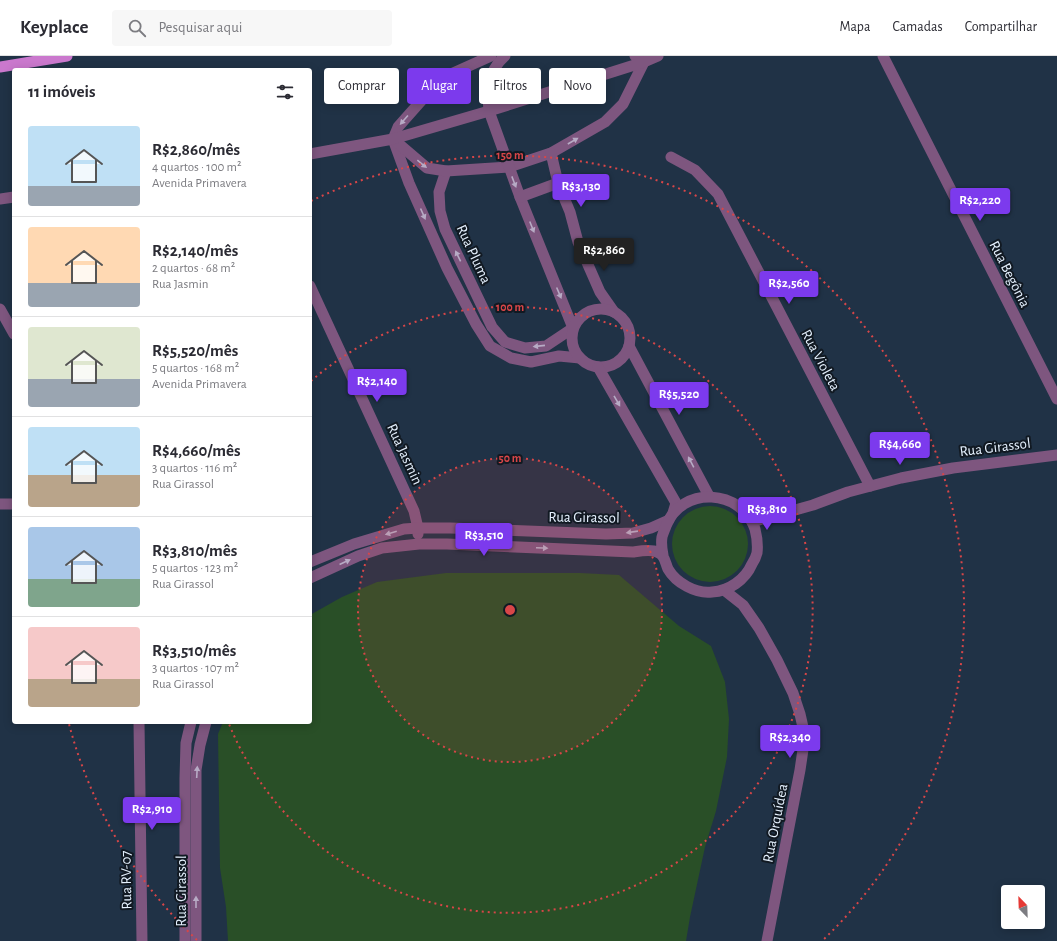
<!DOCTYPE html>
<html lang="pt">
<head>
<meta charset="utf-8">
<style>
  :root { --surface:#fff; --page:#f7f7f7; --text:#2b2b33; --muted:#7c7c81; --line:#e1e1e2; --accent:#7c3aed }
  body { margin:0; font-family:"Alegreya Sans",sans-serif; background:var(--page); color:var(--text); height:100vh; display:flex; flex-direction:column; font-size:15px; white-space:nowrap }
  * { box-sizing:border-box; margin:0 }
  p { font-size:13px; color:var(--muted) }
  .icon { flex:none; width:22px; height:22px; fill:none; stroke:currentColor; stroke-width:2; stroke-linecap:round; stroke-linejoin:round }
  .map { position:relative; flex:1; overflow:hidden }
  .panel { position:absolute; left:12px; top:12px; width:300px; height:656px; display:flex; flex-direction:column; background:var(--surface); border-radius:4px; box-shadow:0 2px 10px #0003 }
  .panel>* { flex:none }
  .top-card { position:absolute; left:324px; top:12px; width:380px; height:36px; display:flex; gap:8px }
  .needle { width:26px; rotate:337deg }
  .fabs { position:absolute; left:1001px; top:829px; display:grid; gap:8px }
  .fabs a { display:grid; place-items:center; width:44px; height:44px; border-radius:4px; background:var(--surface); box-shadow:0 2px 10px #0003; font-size:20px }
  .price { position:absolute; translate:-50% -34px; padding:0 9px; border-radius:4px; background:var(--accent); color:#fff; font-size:13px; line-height:26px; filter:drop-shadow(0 1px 2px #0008) }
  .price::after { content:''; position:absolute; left:50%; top:24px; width:12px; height:9px; margin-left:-6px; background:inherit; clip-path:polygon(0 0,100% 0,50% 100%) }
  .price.on { background:#222; color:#fff }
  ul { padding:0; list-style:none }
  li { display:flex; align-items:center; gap:12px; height:100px; padding:0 16px }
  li+li { border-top:1px solid var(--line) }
  li span { display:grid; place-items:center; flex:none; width:112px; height:80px; border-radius:4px; color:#555 }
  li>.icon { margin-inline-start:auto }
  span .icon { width:48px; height:48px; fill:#fffc; stroke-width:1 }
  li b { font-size:17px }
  h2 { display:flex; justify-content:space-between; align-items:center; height:48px; padding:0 16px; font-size:17px }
  .chip { padding:0 14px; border-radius:4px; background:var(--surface); box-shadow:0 2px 10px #0003; font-size:14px; line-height:36px }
  .chip.on { background:var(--accent); color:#fff }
  header { display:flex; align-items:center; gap:24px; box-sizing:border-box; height:56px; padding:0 20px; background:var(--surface); border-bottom:1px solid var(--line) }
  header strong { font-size:19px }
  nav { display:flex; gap:22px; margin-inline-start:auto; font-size:14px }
  .search { width:280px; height:36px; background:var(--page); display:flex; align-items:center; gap:10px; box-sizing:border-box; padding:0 14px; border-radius:4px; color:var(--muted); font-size:15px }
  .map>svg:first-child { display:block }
  .green { fill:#294f27 }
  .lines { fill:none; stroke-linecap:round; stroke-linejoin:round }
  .service { stroke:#7e567f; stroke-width:11 }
  .minor { stroke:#7e567f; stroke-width:11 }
  .primary { stroke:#ca78cd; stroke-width:11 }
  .oneway { fill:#b7abc5 }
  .ring { fill:none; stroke:#d84648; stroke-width:2; stroke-dasharray:2 4 }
  .labels { text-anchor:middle; stroke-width:4; stroke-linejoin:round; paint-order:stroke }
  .street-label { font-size:15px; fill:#e5f1fe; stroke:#111922 }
  .centre { fill:#d84648; stroke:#111922; stroke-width:2 }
  .ring-label { font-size:12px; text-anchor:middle; font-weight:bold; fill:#d84648; stroke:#111922; stroke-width:4; stroke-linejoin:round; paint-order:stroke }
</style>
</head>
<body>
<header>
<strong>Keyplace</strong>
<div class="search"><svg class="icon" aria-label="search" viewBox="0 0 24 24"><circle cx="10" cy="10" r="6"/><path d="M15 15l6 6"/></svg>Pesquisar aqui</div>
<nav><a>Mapa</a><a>Camadas</a><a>Compartilhar</a></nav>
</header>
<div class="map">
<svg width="1057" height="885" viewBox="0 0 1057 885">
  <rect width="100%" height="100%" fill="#203246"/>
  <g class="green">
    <circle cx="710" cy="488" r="38"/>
    <polygon points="446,517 580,517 619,519 679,570 711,590 725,626 729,663 727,701 716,755 705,791 690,861 686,885 228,885 226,851 220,812 218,678 223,666 310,666 310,559 342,541 377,526"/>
  </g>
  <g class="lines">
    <g class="service">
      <polyline points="393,83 409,127 447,212 476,268 490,290 511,302 531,306 559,300 580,302"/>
      <polyline points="446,115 439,136 440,155 445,173 492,271 505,286 525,292 546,290 573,272"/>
    </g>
    <g class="minor">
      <polyline points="491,0 451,18 429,36 398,71 393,83 427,112 446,115 509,111 551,97 605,66 623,48 644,6 635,0"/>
      <path d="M 505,0 C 488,15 487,33 489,55 L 520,141 L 573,272"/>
      <polyline points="883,0 1057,343"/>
      <polyline points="551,97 558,127 570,156 578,186 600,236 614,256"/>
      <polyline points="310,98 393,83 489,55 644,6 658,0"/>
      <polyline points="671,101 695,114 718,138 870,430"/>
      <polyline points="520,141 558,127"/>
      <polyline points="0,143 14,141"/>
      <polyline points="310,230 414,455 418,472 418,478"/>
      <circle cx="601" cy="282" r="29"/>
      <polyline points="0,253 14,278"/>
      <polyline points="629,290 709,440"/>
      <polyline points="598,311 676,447 673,457"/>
      <polyline points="0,448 14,448"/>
      <polyline points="752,466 813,449 848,436 901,422 953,412 1057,399"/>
      <polyline points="310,506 354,488 404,473 418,472 450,472 606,478 633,477 651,472 669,464"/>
      <path d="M 310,522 L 358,500 L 382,492 L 419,488 L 447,488 L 633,496 C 640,495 651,493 657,496 C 665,499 665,506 668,513 C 676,527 696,538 712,536 C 729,535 745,524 752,508 C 754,505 756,501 757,497 C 758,489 757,481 755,473 C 742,433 682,429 666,470 C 665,473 663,477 662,481 C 661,487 662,494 663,499"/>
      <polyline points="724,534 743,549 759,572 777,604 793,637 800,658 805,680 800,714 767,885"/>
      <polyline points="139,666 142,885"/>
      <polyline points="185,885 185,722 186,687 191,666"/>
      <polyline points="196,885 196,714 200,689 206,666"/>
    </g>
    <polyline class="primary" points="0,11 67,0"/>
  </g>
  <defs><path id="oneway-solid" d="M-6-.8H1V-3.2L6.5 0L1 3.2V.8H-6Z"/></defs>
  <g class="oneway">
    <use href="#oneway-solid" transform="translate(404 64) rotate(131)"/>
    <use href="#oneway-solid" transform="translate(573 85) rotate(-30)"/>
    <use href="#oneway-solid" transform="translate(422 108) rotate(39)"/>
    <use href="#oneway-solid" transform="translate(514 126) rotate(69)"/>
    <use href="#oneway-solid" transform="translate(423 158) rotate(66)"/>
    <use href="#oneway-solid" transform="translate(532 171) rotate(68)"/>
    <use href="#oneway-solid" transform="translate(458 200) rotate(-116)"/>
    <use href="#oneway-solid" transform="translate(559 237) rotate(67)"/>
    <use href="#oneway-solid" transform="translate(539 290) rotate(174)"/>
    <use href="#oneway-solid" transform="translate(617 345) rotate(60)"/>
    <use href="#oneway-solid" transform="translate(691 406) rotate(-118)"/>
    <use href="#oneway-solid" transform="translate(632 476) rotate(172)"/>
    <use href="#oneway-solid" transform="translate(391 477) rotate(164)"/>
    <use href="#oneway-solid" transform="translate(542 492) rotate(2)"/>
    <use href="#oneway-solid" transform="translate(345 506) rotate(-25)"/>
    <use href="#oneway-solid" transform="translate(197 716) rotate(-87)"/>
    <use href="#oneway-solid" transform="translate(196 846) rotate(-90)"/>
  </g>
  <circle cx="510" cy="554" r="152" fill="#d84648" fill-opacity=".12"/>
  <g class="ring">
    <circle cx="510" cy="554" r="152"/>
    <path d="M311 325A303 303 0 1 1 229 668"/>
    <path d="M197 884A455 455 0 0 1 69 668M311 145A455 455 0 0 1 823 884"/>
  </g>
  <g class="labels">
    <g class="street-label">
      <text transform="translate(474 198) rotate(65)" y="5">Rua Pluma</text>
      <text transform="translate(1010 218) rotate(63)" y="5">Rua Begônia</text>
      <text transform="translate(821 304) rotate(62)" y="5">Rua Violeta</text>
      <text transform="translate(995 391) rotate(-7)" y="5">Rua Girassol</text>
      <text transform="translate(405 398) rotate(65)" y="5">Rua Jasmin</text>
      <text transform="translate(584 461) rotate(1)" y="5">Rua Girassol</text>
      <text transform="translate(775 767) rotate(-79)" y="5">Rua Orquídea</text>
      <text transform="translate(126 824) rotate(-91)" y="5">Rua RV-07</text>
      <text transform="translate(181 835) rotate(-90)" y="5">Rua Girassol</text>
    </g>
  </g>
  <circle cx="510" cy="554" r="6" class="centre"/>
  <g class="ring-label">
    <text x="510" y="103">150 m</text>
    <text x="510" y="255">100 m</text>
    <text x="510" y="406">50 m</text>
  </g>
</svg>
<div class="fabs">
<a><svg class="needle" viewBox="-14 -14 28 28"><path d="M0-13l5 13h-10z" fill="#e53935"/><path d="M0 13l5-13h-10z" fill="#7c7c81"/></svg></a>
</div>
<b class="price" style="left:581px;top:152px">R$3,130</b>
<b class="price" style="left:980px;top:166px">R$2,220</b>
<b class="price on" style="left:604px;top:216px">R$2,860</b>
<b class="price" style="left:789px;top:249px">R$2,560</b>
<b class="price" style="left:377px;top:347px">R$2,140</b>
<b class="price" style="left:679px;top:360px">R$5,520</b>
<b class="price" style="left:900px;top:410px">R$4,660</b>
<b class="price" style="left:767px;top:475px">R$3,810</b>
<b class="price" style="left:484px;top:501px">R$3,510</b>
<b class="price" style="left:790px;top:703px">R$2,340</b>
<b class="price" style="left:152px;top:775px">R$2,910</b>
<div class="top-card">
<a class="chip">Comprar</a>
<a class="chip on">Alugar</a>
<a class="chip">Filtros</a>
<a class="chip">Novo</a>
</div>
<section class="panel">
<h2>11 imóveis<svg class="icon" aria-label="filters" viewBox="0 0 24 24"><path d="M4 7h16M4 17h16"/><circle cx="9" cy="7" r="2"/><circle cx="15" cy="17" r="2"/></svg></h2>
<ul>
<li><span style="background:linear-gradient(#bfe0f5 75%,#9aa5b1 0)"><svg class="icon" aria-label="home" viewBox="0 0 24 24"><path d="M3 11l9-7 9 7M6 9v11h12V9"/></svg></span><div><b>R$2,860/mês</b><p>4 quartos · 100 m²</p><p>Avenida Primavera</p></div></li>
<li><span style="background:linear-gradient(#ffd9b3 70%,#9aa5b1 0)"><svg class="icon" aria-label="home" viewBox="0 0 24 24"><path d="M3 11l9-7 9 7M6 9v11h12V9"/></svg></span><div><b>R$2,140/mês</b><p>2 quartos · 68 m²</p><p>Rua Jasmin</p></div></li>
<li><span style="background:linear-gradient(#dfe7d0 65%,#9aa5b1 0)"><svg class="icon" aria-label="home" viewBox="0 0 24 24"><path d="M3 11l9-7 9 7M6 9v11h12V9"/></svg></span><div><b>R$5,520/mês</b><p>5 quartos · 168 m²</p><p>Avenida Primavera</p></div></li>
<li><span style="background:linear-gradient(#bfe0f5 60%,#b9a48a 0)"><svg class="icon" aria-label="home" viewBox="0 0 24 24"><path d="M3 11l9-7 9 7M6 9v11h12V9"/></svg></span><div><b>R$4,660/mês</b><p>3 quartos · 116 m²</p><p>Rua Girassol</p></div></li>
<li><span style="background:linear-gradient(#a9c7e8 65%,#7fa58c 0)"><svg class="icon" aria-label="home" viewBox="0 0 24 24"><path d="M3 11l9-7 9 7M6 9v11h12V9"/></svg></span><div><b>R$3,810/mês</b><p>5 quartos · 123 m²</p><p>Rua Girassol</p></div></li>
<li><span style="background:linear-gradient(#f6c9c9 65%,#b9a48a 0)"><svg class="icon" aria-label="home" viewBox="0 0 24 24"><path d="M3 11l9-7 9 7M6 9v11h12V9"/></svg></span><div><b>R$3,510/mês</b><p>3 quartos · 107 m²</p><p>Rua Girassol</p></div></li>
</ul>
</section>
</div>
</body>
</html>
